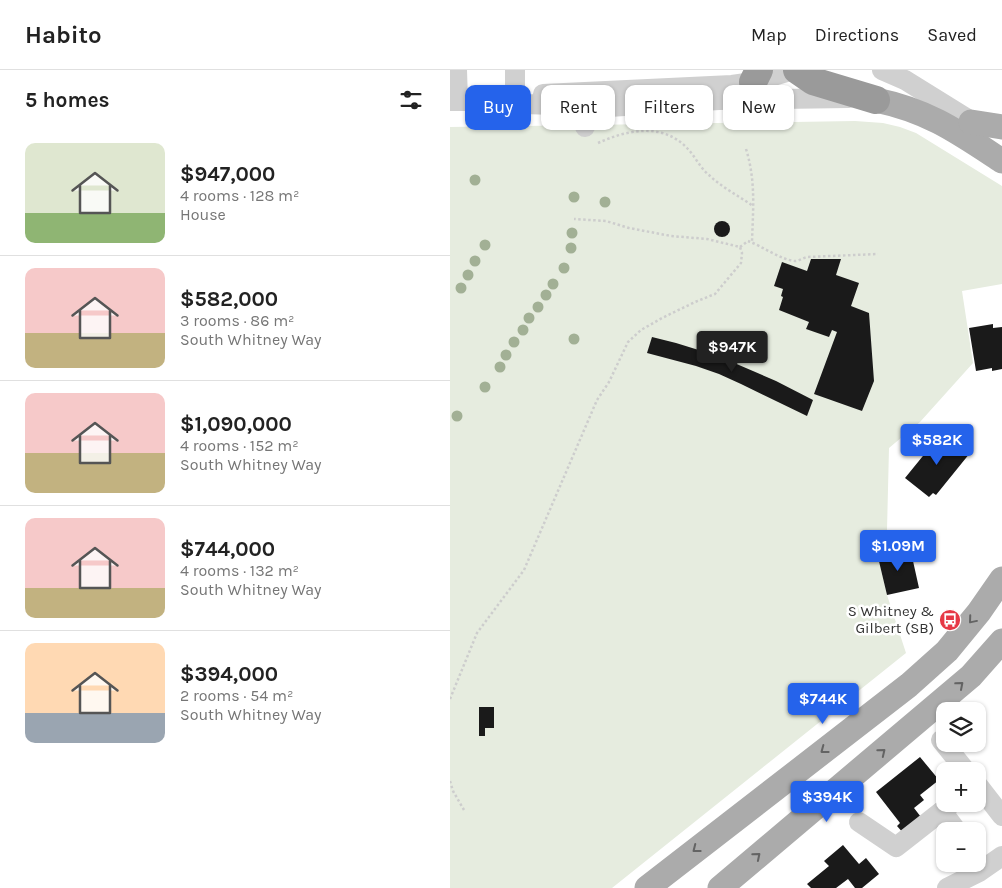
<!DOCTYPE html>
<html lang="en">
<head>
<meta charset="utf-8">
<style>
  :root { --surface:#fff; --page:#f6f6f6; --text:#222; --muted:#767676; --line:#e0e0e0; --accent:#2563eb }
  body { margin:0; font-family:Karla,sans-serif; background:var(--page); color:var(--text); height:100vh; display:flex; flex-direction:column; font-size:19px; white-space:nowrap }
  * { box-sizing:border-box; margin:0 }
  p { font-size:16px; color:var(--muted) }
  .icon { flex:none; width:28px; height:28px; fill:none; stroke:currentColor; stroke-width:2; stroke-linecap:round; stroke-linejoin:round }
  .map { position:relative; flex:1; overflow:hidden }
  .drawer { display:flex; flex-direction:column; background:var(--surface); width:450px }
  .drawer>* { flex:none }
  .guide { position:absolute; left:15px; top:15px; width:461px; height:45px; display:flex; gap:10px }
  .tools { position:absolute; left:486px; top:632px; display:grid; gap:10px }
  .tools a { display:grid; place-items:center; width:50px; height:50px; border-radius:10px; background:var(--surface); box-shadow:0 1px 4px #0004; font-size:25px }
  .price { position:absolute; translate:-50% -42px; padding:0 11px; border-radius:5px; background:var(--accent); color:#fff; font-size:16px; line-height:32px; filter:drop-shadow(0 1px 2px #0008) }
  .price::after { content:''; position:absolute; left:50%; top:30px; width:15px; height:11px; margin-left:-8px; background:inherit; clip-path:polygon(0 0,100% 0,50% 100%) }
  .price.selected { background:#222; color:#fff }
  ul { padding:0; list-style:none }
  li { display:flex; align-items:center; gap:15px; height:125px; padding:0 25px }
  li+li { border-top:1px solid var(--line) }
  li span { display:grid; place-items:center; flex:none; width:140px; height:100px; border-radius:10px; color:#555 }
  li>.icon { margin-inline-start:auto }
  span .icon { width:60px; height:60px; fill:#fffc; stroke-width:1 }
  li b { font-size:21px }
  h2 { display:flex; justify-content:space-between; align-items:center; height:60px; padding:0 25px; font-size:21px }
  .pill { padding:0 18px; border-radius:10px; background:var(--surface); box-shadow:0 1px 4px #0004; font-size:18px; line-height:45px }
  .pill.selected { background:var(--accent); color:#fff }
  header { display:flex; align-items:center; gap:30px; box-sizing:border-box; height:70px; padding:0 25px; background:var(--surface); border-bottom:1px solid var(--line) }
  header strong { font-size:24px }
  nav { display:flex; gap:28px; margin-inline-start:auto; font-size:18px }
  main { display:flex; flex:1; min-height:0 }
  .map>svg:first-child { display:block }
  .green { fill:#e6ecdf }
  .building { fill:#1a1a1a }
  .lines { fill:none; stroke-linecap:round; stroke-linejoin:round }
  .path { stroke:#cdcdcd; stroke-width:2.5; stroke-dasharray:2.5 2.5; stroke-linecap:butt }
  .minor { stroke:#d0d0d0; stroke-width:20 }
  .major { stroke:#ababab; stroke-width:25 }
  .highway { stroke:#9a9a9a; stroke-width:28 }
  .tree { fill:#a2b095 }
  .oneway { stroke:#636363 }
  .labels { text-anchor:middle; stroke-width:5; stroke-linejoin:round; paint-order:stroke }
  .poi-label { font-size:15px; fill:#333; stroke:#fff; text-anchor:end }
</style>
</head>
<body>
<header>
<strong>Habito</strong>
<nav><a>Map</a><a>Directions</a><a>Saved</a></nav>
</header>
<main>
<section class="drawer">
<h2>5 homes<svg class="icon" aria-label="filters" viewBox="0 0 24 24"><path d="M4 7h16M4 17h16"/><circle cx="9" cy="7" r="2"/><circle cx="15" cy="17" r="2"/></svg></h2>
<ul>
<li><span style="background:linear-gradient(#dfe7d0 70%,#8fb573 0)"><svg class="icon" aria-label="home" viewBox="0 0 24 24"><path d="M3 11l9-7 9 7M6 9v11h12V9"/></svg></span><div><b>$947,000</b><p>4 rooms · 128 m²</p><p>House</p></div></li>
<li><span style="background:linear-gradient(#f6c9c9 65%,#c2b280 0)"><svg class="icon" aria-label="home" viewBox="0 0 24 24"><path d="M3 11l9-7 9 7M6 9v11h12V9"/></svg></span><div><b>$582,000</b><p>3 rooms · 86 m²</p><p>South Whitney Way</p></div></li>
<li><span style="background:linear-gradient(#f6c9c9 60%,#c2b280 0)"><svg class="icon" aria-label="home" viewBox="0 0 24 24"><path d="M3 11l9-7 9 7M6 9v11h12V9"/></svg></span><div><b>$1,090,000</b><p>4 rooms · 152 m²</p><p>South Whitney Way</p></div></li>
<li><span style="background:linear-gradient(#f6c9c9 70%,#c2b280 0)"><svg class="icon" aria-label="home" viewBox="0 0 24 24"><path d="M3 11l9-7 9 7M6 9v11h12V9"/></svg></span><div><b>$744,000</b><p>4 rooms · 132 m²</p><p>South Whitney Way</p></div></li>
<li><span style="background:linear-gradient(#ffd9b3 70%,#9aa5b1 0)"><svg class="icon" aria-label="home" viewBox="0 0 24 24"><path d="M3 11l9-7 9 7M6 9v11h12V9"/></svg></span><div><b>$394,000</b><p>2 rooms · 54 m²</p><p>South Whitney Way</p></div></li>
</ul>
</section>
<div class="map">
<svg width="552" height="818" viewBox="0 0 552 818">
  <rect width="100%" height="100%" fill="#fff"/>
  <polygon class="green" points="405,51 433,53 450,57 466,63 552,116 552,214 512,221 523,293 470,352 439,378 437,460 425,474 437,525 456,583 162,818 0,818 0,57"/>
  <g class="building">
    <circle cx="272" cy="159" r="8"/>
    <polygon points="361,189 391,189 386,205 409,213 401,236 419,243 424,311 412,341 364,324 387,262 382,260 379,267 356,259 359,252 329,240 333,227 331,226 333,219 324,216 332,192 357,201"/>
    <polygon points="543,254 543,258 552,257 552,299 542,301 542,298 526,301 519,258"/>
    <polygon points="202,267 226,273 268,286 326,311 363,330 357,346 291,314 269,304 246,296 197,283"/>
    <polygon points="490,365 497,371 499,369 511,379 513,377 520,383 486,425 483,423 479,427 455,408"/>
    <polygon points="446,479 447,485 461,482 469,518 437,525 427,483"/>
    <polygon points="29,637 44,637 44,658 35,658 35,666 29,666"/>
    <polygon points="470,687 489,710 470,725 474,730 464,738 474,751 454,764 447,756 450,753 426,722"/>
    <polygon points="393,775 409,794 416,788 429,804 412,818 405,818 398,809 386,818 361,818 357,814 379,796 374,791"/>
  </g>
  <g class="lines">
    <g class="path">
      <path d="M 148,73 C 177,60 212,52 237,78 C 245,86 250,98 259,105 C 271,117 289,126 303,136"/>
      <path d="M 296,79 C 306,111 303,140 302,172"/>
      <path d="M 290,177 L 298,171 C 312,176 331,190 345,191 C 349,191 353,188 357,187 L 428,184"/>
      <polyline points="0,629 27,563 74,500 147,330 159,312 178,272 191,260 212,248 245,232 265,224 291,193 292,183 290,177 257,169 221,166 179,158 156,151 124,149"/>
      <polyline points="0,711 3,721 14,740"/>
    </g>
    <g class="minor">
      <polyline points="7,0 8,31"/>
      <polyline points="432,0 455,10 534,59"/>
      <polyline points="93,24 282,15 303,12 344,0"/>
      <polyline points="65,27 65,0"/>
      <polyline points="0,31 47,31 75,34 159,37 269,30 399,28"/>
      <polyline points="134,37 135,57"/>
      <polyline points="491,670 516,701"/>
      <polyline points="528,715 552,746"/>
      <polyline points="492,741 507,761"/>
      <polyline points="409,752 446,777 501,734"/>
      <polyline points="497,818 529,802 552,786"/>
    </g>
    <g class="major">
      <path d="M 426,30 C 479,41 508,62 552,91"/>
      <polyline points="521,52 552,57"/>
      <polyline points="197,818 459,615 497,581 529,542 552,509"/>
      <polyline points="270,818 521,606 552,571"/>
    </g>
    <g class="highway">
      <polyline points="347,0 363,11 426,30"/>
      <polyline points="303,12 309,0"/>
    </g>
  </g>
  <g class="tree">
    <circle cx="25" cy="110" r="5.5"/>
    <circle cx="124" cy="127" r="5.5"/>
    <circle cx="155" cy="132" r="5.5"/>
    <circle cx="122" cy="163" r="5.5"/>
    <circle cx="35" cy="175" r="5.5"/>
    <circle cx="121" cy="178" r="5.5"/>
    <circle cx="25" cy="191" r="5.5"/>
    <circle cx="114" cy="198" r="5.5"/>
    <circle cx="18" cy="205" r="5.5"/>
    <circle cx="103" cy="214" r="5.5"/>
    <circle cx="11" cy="218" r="5.5"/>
    <circle cx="96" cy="225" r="5.5"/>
    <circle cx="88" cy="237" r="5.5"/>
    <circle cx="79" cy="248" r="5.5"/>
    <circle cx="73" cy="260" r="5.5"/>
    <circle cx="124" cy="269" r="5.5"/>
    <circle cx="64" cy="272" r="5.5"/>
    <circle cx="56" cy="285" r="5.5"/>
    <circle cx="50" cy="297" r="5.5"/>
    <circle cx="35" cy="317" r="5.5"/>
    <circle cx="7" cy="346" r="5.5"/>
  </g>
  <defs><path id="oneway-chevron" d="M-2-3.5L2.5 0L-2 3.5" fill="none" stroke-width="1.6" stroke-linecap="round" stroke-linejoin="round" transform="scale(1.25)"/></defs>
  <g class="oneway">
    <use href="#oneway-chevron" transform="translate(522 550) rotate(130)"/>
    <use href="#oneway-chevron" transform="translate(510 615) rotate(-41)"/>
    <use href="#oneway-chevron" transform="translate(374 680) rotate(143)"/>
    <use href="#oneway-chevron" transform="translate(432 682) rotate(-39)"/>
    <use href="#oneway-chevron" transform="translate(246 779) rotate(142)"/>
    <use href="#oneway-chevron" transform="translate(307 786) rotate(-40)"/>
  </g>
  <defs>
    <g id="bus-disc" transform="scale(1.125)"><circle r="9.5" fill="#e63946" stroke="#fff"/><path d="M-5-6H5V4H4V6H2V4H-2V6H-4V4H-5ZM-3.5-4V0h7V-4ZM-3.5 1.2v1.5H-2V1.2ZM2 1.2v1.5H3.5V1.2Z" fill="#fff"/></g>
  </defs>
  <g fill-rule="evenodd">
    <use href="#bus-disc" x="500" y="550"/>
  </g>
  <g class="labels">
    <g class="poi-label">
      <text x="484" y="546">S Whitney &amp;<tspan x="484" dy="17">Gilbert (SB)</tspan></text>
    </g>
  </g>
</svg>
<div class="tools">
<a><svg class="icon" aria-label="layers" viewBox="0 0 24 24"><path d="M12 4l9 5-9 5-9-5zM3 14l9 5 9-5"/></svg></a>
<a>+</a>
<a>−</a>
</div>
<b class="price selected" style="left:282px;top:303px">$947K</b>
<b class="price" style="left:487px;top:396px">$582K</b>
<b class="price" style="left:448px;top:502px">$1.09M</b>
<b class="price" style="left:373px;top:655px">$744K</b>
<b class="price" style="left:377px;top:753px">$394K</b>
<div class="guide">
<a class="pill selected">Buy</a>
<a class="pill">Rent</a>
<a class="pill">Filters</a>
<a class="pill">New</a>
</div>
</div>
</main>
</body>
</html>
